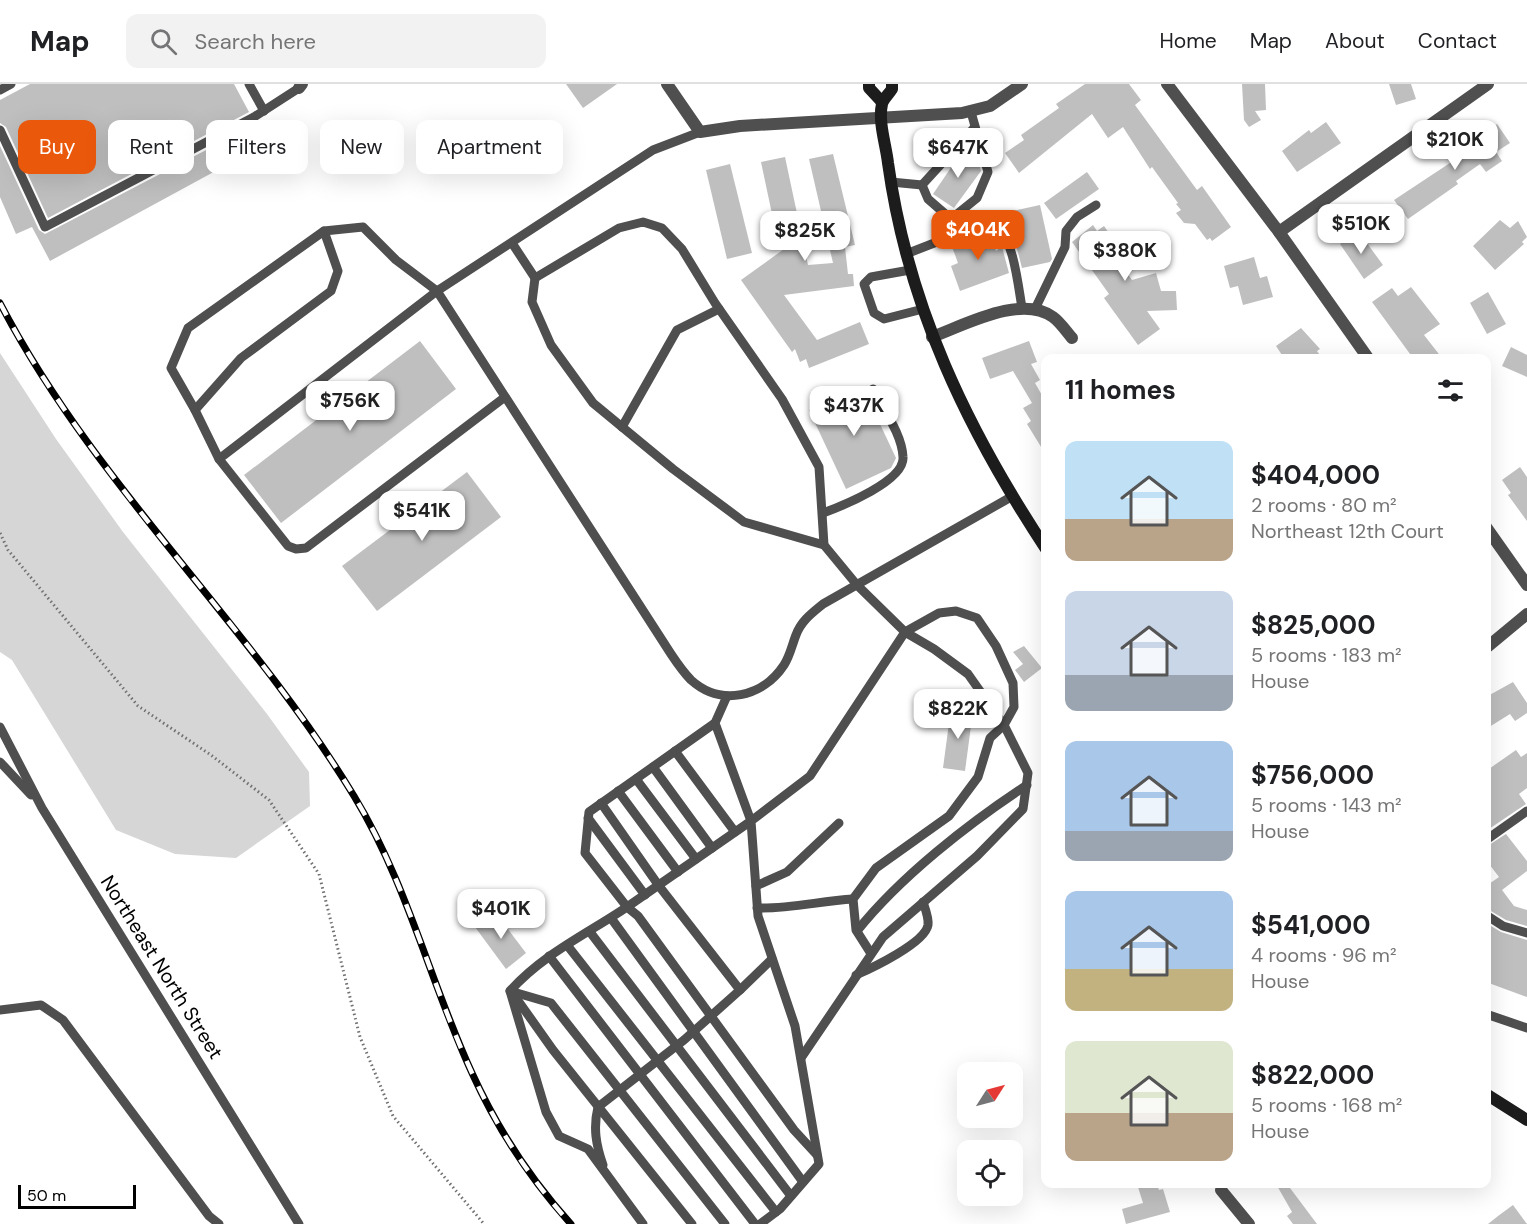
<!DOCTYPE html>
<html lang="en">
<head>
<meta charset="utf-8">
<style>
  :root { --surface:#fff; --page:#f2f2f2; --text:#202124; --muted:#757577; --line:#e0e0e0; --accent:#ea580c }
  body { margin:0; font-family:"DM Sans",sans-serif; background:var(--page); color:var(--text); height:100vh; display:flex; flex-direction:column; font-size:22px; white-space:nowrap }
  * { box-sizing:border-box; margin:0 }
  p { font-size:20px; color:var(--muted) }
  .icon { flex:none; width:33px; height:33px; fill:none; stroke:currentColor; stroke-width:2; stroke-linecap:round; stroke-linejoin:round }
  .map { position:relative; flex:1; overflow:hidden }
  .side { position:absolute; left:1041px; top:270px; width:450px; height:834px; display:flex; flex-direction:column; background:var(--surface); border-radius:12px; box-shadow:0 6px 24px #0002 }
  .side>* { flex:none }
  .banner { position:absolute; left:18px; top:36px; width:570px; height:54px; display:flex; gap:12px }
  .needle { width:39px; rotate:54deg }
  .fabs { position:absolute; left:957px; top:978px; display:grid; gap:12px }
  .fabs a { display:grid; place-items:center; width:66px; height:66px; border-radius:12px; background:var(--surface); box-shadow:0 6px 24px #0002; font-size:30px }
  .scale { position:absolute; left:18px; bottom:15px; width:118px; box-sizing:border-box; padding-left:6px; border:3px solid #000; border-top:0; font-size:16px; line-height:21px; white-space:nowrap; color:#000; -webkit-text-stroke:4px #fff; paint-order:stroke }
  .price { position:absolute; translate:-50% -51px; padding:0 14px; border-radius:12px; background:#fff; color:#222; font-size:20px; line-height:39px; filter:drop-shadow(0 2px 3px #0008) }
  .price::after { content:''; position:absolute; left:50%; top:36px; width:18px; height:14px; margin-left:-9px; background:inherit; clip-path:polygon(0 0,100% 0,50% 100%) }
  .price.selected { background:var(--accent); color:#fff }
  ul { padding:0; list-style:none }
  li { display:flex; align-items:center; gap:18px; height:150px; padding:0 24px }
  li span { display:grid; place-items:center; flex:none; width:168px; height:120px; border-radius:12px; color:#555 }
  li>.icon { margin-inline-start:auto }
  span .icon { width:72px; height:72px; fill:#fffc; stroke-width:1 }
  li b { font-size:26px }
  h2 { display:flex; justify-content:space-between; align-items:center; height:72px; padding:0 24px; font-size:26px }
  .chip { padding:0 21px; border-radius:12px; background:var(--surface); box-shadow:0 6px 24px #0002; font-size:21px; line-height:54px }
  .chip.selected { background:var(--accent); color:#fff }
  header { display:flex; align-items:center; gap:36px; box-sizing:border-box; height:84px; padding:0 30px; background:var(--surface); border-bottom:2px solid var(--line) }
  header strong { font-size:28px }
  nav { display:flex; gap:33px; margin-inline-start:auto; font-size:21px }
  .search { width:420px; height:54px; background:var(--page); display:flex; align-items:center; gap:15px; box-sizing:border-box; padding:0 21px; border-radius:12px; color:var(--muted); font-size:22px }
  .map>svg:first-child { display:block }
  .green { fill:#d6d6d6 }
  .building { fill:#bfbfbf }
  .lines { fill:none; stroke-linecap:round; stroke-linejoin:round }
  .path { stroke:#717171; stroke-width:3; stroke-dasharray:1.5 3; stroke-linecap:butt }
  .service { stroke:#4f4f4f; stroke-width:9 }
  .minor { stroke:#4f4f4f; stroke-width:12 }
  .secondary { stroke:#1c1c1c; stroke-width:12 }
  .rail-casing { stroke:#000; stroke-width:7 }
  .rail { stroke:#fff; stroke-width:4.5; stroke-dasharray:14; stroke-linecap:butt }
  .labels { text-anchor:middle; stroke-width:4.5; stroke-linejoin:round; paint-order:stroke }
  .street-label { font-size:20px; fill:#000; stroke:#fff }
</style>
</head>
<body>
<header>
<strong>Map</strong>
<div class="search"><svg class="icon" aria-label="search" viewBox="0 0 24 24"><circle cx="10" cy="10" r="6"/><path d="M15 15l6 6"/></svg>Search here</div>
<nav><a>Home</a><a>Map</a><a>About</a><a>Contact</a></nav>
</header>
<div class="map">
<svg width="1527" height="1140" viewBox="0 0 1527 1140">
  <rect width="100%" height="100%" fill="#fff"/>
  <polygon class="green" points="0,269 56,355 123,448 267,630 309,688 310,722 236,774 175,770 116,746 12,576 0,568"/>
  <g class="building">
    <polygon points="30,0 234,0 249,28 48,134 6,43 0,39 0,16"/>
    <polygon points="566,0 617,0 583,24"/>
    <polygon points="1085,0 1129,0 1141,16 1135,21 1197,106 1202,102 1231,143 1212,157 1210,154 1207,156 1195,140 1184,139 1176,129 1181,126 1176,120 1178,119 1152,83 1150,85 1123,43 1108,54 1092,30 1019,89 1005,69 1024,56 1021,51 1059,24 1056,20"/>
    <polygon points="1242,0 1265,0 1266,26 1255,27 1261,36 1249,43 1244,36"/>
    <polygon points="1389,0 1411,0 1416,15 1396,21"/>
    <polygon points="1326,38 1341,59 1297,88 1282,67 1309,46 1311,49"/>
    <polygon points="256,40 260,40 269,58 50,177 32,143 16,150 0,113 0,62 39,146 45,150"/>
    <polygon points="1497,40 1510,59 1496,68 1502,77 1486,88 1480,80 1456,97 1458,100 1408,135 1394,116 1459,73 1456,69 1467,62 1466,60"/>
    <polygon points="963,66 977,75 981,87 954,124 933,110"/>
    <polygon points="833,70 855,161 845,163 848,190 853,190 854,202 784,211 817,256 860,238 869,260 809,284 806,275 800,278 795,265 792,268 741,196 791,160 779,163 761,78 785,73 808,181 833,179 809,75"/>
    <polygon points="730,80 752,169 727,175 706,86"/>
    <polygon points="1087,88 1099,105 1056,135 1044,119"/>
    <polygon points="1040,121 1052,175 1050,178 1022,184 1015,157 1018,156 1012,127"/>
    <polygon points="1500,136 1510,144 1518,137 1527,153 1522,158 1524,160 1495,186 1473,162"/>
    <polygon points="1093,141 1097,147 1104,142 1115,158 1128,148 1140,165 1120,179 1132,196 1156,189 1161,207 1176,207 1177,226 1147,227 1160,245 1138,261 1104,214 1109,210 1072,158"/>
    <polygon points="988,145 996,167 1002,163 1009,189 960,207 951,182 958,179 951,160"/>
    <polygon points="1358,147 1383,181 1364,195 1340,160"/>
    <polygon points="1254,173 1260,194 1267,192 1273,213 1243,221 1238,202 1230,204 1224,182"/>
    <polygon points="1411,203 1440,240 1424,251 1442,274 1413,274 1372,218 1392,204 1398,212"/>
    <polygon points="1488,208 1506,240 1487,250 1470,219"/>
    <polygon points="1301,244 1320,265 1317,267 1322,274 1284,274 1276,262"/>
    <polygon points="420,257 456,305 281,439 244,391"/>
    <polygon points="1029,257 1037,278 1031,280 1040,296 1035,299 1043,313 1046,311 1046,371 1027,340 1031,337 1023,324 1032,319 1013,287 990,295 982,274"/>
    <polygon points="1511,263 1527,271 1527,293 1502,282"/>
    <polygon points="862,302 896,374 891,384 846,405 809,326"/>
    <polygon points="1520,383 1527,393 1527,437 1508,411 1511,409 1502,396"/>
    <polygon points="467,388 501,433 377,527 342,482"/>
    <polygon points="1024,562 1042,584 1024,598 1015,586 1023,580 1013,568"/>
    <polygon points="1513,598 1527,619 1527,629 1515,637 1510,630 1486,645 1486,613"/>
    <polygon points="951,624 973,627 965,687 943,684"/>
    <polygon points="1516,666 1521,673 1527,669 1527,704 1519,710 1526,720 1486,747 1486,687"/>
    <polygon points="1506,750 1527,777 1527,787 1502,806 1514,822 1527,826 1527,842 1506,836 1486,824 1486,802 1499,793 1486,776 1486,763"/>
    <polygon points="495,828 526,869 506,885 475,843"/>
    <polygon points="1486,839 1501,848 1527,856 1527,913 1486,898"/>
    <polygon points="1137,1100 1157,1100 1159,1106 1163,1105 1170,1128 1126,1140 1122,1125 1143,1119"/>
    <polygon points="1276,1100 1287,1100 1317,1140 1293,1140 1287,1132 1292,1128"/>
    <polygon points="1513,1121 1527,1140 1488,1140 1498,1132"/>
  </g>
  <g class="lines">
    <polyline class="path" points="0,449 8,466 138,622 211,671 269,716 319,790 360,953 393,1032 484,1140"/>
    <g class="service">
      <polyline points="249,0 264,27"/>
      <polyline points="0,6 11,0"/>
      <polyline points="0,46 45,143 254,33 299,4"/>
      <polyline points="891,98 922,101"/>
      <polyline points="922,101 928,115 951,135 977,114 988,88 971,28"/>
      <polyline points="922,101 974,44"/>
      <polyline points="512,159 535,194 619,144 643,138 662,144 682,165 715,219 782,315 819,383 824,461 857,501 905,548 810,692 751,737 758,832 795,942 819,1080 780,1125 760,1140"/>
      <path d="M 906,170 L 996,135 C 1014,162 1017,193 1022,224"/>
      <polyline points="910,186 871,193 864,200 874,229 884,235 923,225"/>
      <polyline points="535,194 532,218 551,261 593,319 673,385 744,438 824,461"/>
      <polyline points="1035,225 1065,163 1066,147 1077,133 1096,121"/>
      <polyline points="505,313 306,464 296,465 288,462 219,375 437,207 653,66 700,48"/>
      <polyline points="195,326 241,274 331,207 338,187 324,147"/>
      <polyline points="622,343 677,246 719,225"/>
      <path d="M 219,375 L 195,326 L 171,284 L 188,244 L 324,147 L 363,143 L 396,176 L 437,207 L 671,570 C 677,579 684,589 691,596 C 721,623 763,613 784,581 C 790,572 792,561 796,551 C 801,537 812,529 823,520 L 1011,413"/>
      <path d="M 823,429 C 842,422 905,397 903,373 C 902,350 883,325 873,305"/>
      <polyline points="715,639 751,737 627,823 585,769 589,728 715,639 727,612"/>
      <polyline points="0,643 42,724 299,1140"/>
      <polyline points="675,667 735,748"/>
      <polyline points="0,678 31,711"/>
      <polyline points="653,683 712,764"/>
      <polyline points="636,695 696,775"/>
      <polyline points="618,707 678,788"/>
      <path d="M 601,719 L 659,802 L 740,906 L 684,956 L 598,1023 C 593,1044 596,1061 603,1081"/>
      <polyline points="588,734 645,811"/>
      <polyline points="1486,756 1527,727"/>
      <polyline points="756,802 787,788 839,739"/>
      <path d="M 757,824 C 790,825 820,817 853,815"/>
      <polyline points="1486,831 1503,842 1527,849"/>
      <polyline points="611,834 803,1098"/>
      <path d="M 857,847 C 900,793 969,739 1027,701"/>
      <polyline points="590,848 791,1112"/>
      <polyline points="567,861 776,1128"/>
      <polyline points="870,868 856,846 853,815 876,784 949,732 978,693 990,654 1004,641 1014,623 1013,599 996,562 977,534 956,527 939,529 905,548"/>
      <polyline points="549,872 755,1140"/>
      <path d="M 856,891 C 872,884 925,859 928,841 C 929,834 925,824 923,818"/>
      <polyline points="740,906 772,875"/>
      <polyline points="510,907 551,919 725,1140"/>
      <polyline points="514,911 553,966 692,1140"/>
      <polyline points="0,926 41,921 63,936 209,1132 219,1140"/>
      <polyline points="1486,930 1527,944"/>
      <polyline points="801,974 883,853 977,772 1023,725 1028,689 1004,641 968,590 934,565 905,548"/>
      <path d="M 643,1140 L 588,1065 L 559,1052 L 546,1028 L 510,907 C 543,870 587,850 627,823 L 638,832 L 794,1046 L 817,1071"/>
    </g>
    <g class="minor">
      <polyline points="667,0 700,48 740,42 962,29 990,22 1022,0"/>
      <polyline points="1167,0 1279,148 1368,274"/>
      <polyline points="299,4 302,0"/>
      <polyline points="1279,148 1488,0"/>
      <path d="M 932,253 C 965,241 1021,210 1053,233 C 1060,238 1066,247 1072,254"/>
      <polyline points="1486,443 1527,501"/>
      <polyline points="1486,564 1527,530"/>
      <polyline points="1221,1106 1249,1140"/>
    </g>
    <g class="secondary">
      <polyline points="869,0 869,4 882,18"/>
      <path d="M 892,0 L 892,5 C 889,10 883,15 882,20 C 878,38 886,61 888,79 C 908,223 967,345 1046,465"/>
      <polyline points="1486,1010 1527,1036"/>
    </g>
    <g class="rail-casing">
      <path id="rail" d="M 0,219 C 94,400 249,539 354,712 C 407,799 430,898 472,989 C 497,1044 530,1095 571,1140"/>
    </g>
    <use href="#rail" class="rail"/>
  </g>
  <g class="labels">
    <g class="street-label">
      <text transform="translate(162 883) rotate(58)" y="7">Northeast North Street</text>
    </g>
  </g>
</svg>
<div class="fabs">
<a><svg class="needle" viewBox="-14 -14 28 28"><path d="M0-13l5 13h-10z" fill="#e53935"/><path d="M0 13l5-13h-10z" fill="#757577"/></svg></a>
<a><svg class="icon" aria-label="locate" viewBox="0 0 24 24"><circle cx="12" cy="12" r="6"/><path d="M12 2v4M12 18v4M2 12h4M18 12h4"/></svg></a>
</div>
<div class="scale">50 m</div>
<b class="price" style="left:1455px;top:87px">$210K</b>
<b class="price" style="left:958px;top:95px">$647K</b>
<b class="price" style="left:1361px;top:171px">$510K</b>
<b class="price selected" style="left:978px;top:177px">$404K</b>
<b class="price" style="left:805px;top:178px">$825K</b>
<b class="price" style="left:1125px;top:198px">$380K</b>
<b class="price" style="left:350px;top:348px">$756K</b>
<b class="price" style="left:854px;top:353px">$437K</b>
<b class="price" style="left:422px;top:458px">$541K</b>
<b class="price" style="left:958px;top:656px">$822K</b>
<b class="price" style="left:501px;top:856px">$401K</b>
<div class="banner">
<a class="chip selected">Buy</a>
<a class="chip">Rent</a>
<a class="chip">Filters</a>
<a class="chip">New</a>
<a class="chip">Apartment</a>
</div>
<section class="side">
<h2>11 homes<svg class="icon" aria-label="filters" viewBox="0 0 24 24"><path d="M4 7h16M4 17h16"/><circle cx="9" cy="7" r="2"/><circle cx="15" cy="17" r="2"/></svg></h2>
<ul>
<li><span style="background:linear-gradient(#bfe0f5 65%,#b9a48a 0)"><svg class="icon" aria-label="home" viewBox="0 0 24 24"><path d="M3 11l9-7 9 7M6 9v11h12V9"/></svg></span><div><b>$404,000</b><p>2 rooms · 80 m²</p><p>Northeast 12th Court</p></div></li>
<li><span style="background:linear-gradient(#c9d6e8 70%,#9aa5b1 0)"><svg class="icon" aria-label="home" viewBox="0 0 24 24"><path d="M3 11l9-7 9 7M6 9v11h12V9"/></svg></span><div><b>$825,000</b><p>5 rooms · 183 m²</p><p>House</p></div></li>
<li><span style="background:linear-gradient(#a9c7e8 75%,#9aa5b1 0)"><svg class="icon" aria-label="home" viewBox="0 0 24 24"><path d="M3 11l9-7 9 7M6 9v11h12V9"/></svg></span><div><b>$756,000</b><p>5 rooms · 143 m²</p><p>House</p></div></li>
<li><span style="background:linear-gradient(#a9c7e8 65%,#c2b280 0)"><svg class="icon" aria-label="home" viewBox="0 0 24 24"><path d="M3 11l9-7 9 7M6 9v11h12V9"/></svg></span><div><b>$541,000</b><p>4 rooms · 96 m²</p><p>House</p></div></li>
<li><span style="background:linear-gradient(#dfe7d0 60%,#b9a48a 0)"><svg class="icon" aria-label="home" viewBox="0 0 24 24"><path d="M3 11l9-7 9 7M6 9v11h12V9"/></svg></span><div><b>$822,000</b><p>5 rooms · 168 m²</p><p>House</p></div></li>
</ul>
</section>
</div>
</body>
</html>
